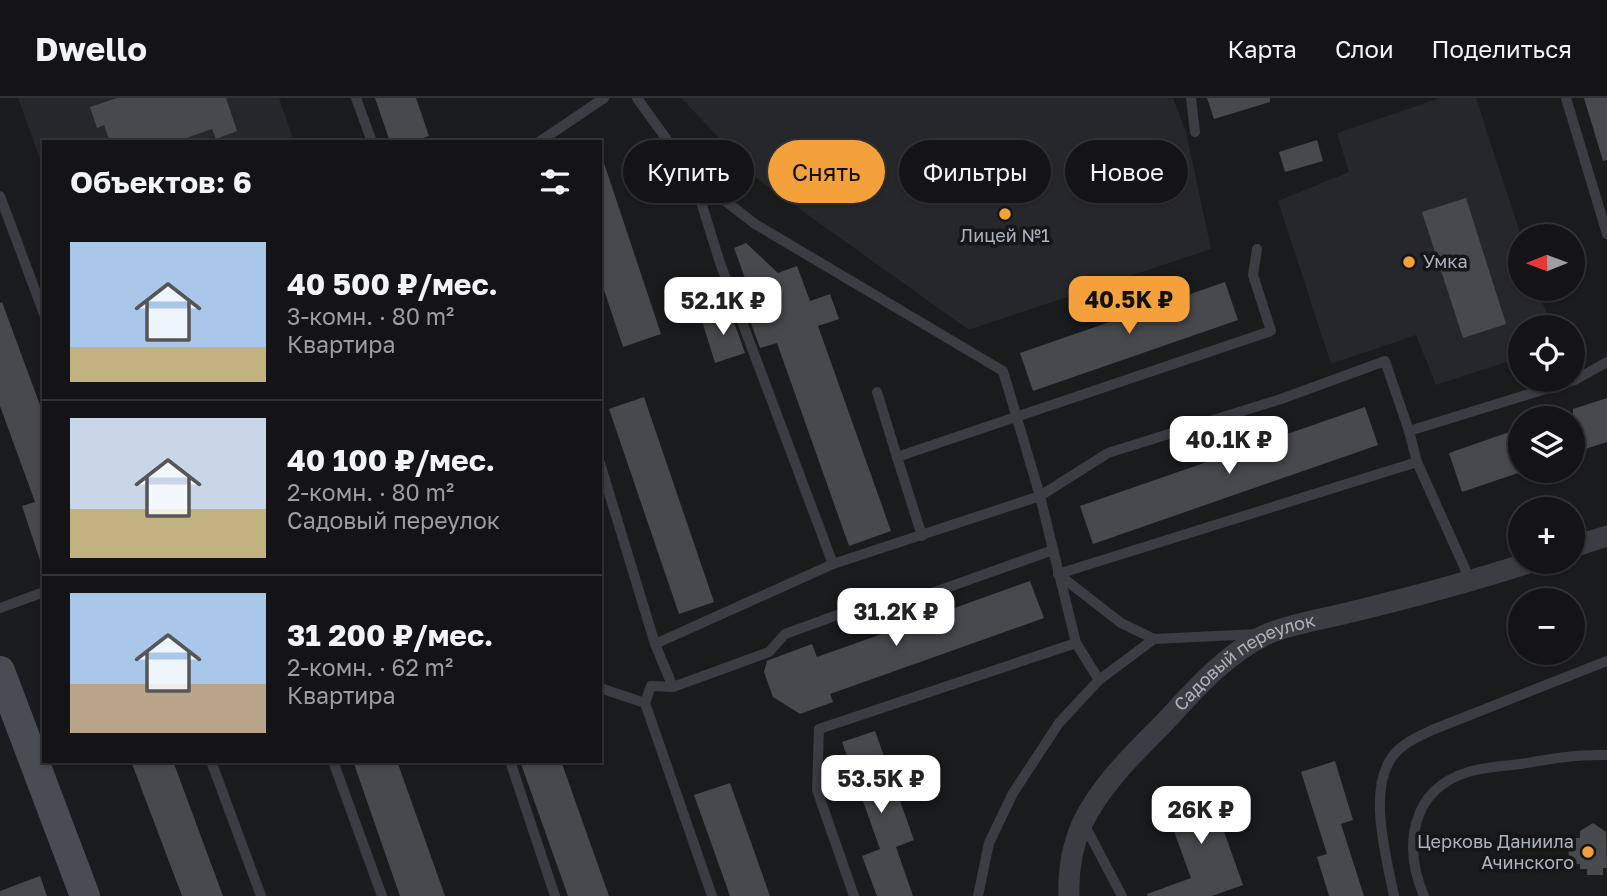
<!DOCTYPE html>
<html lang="ru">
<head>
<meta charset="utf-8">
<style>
  :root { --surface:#141416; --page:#212123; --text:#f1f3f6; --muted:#9d9ea1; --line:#333335; --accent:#f4a13b }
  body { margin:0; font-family:"Golos Text",sans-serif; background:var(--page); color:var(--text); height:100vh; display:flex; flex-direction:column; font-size:26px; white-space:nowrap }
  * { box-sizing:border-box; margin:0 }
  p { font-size:23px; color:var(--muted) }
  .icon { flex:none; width:38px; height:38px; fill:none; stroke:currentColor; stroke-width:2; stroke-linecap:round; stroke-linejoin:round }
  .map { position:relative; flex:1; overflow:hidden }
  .sheet { position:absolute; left:42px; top:42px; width:560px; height:623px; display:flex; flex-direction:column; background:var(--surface); border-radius:0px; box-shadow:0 2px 5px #0004,0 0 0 2px var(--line) }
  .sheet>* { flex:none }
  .banner { position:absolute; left:623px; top:42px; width:665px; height:63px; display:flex; gap:14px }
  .needle { width:46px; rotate:269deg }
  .tools { position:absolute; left:1508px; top:126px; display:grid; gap:14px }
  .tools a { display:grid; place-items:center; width:77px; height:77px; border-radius:50%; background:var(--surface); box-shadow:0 2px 5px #0004,0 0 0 2px var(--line); font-size:35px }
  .price { position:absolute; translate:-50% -60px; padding:0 16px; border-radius:14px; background:#fff; color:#222; font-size:23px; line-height:46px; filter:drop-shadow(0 2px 4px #0008) }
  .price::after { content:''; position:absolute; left:50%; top:42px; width:21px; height:16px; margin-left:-10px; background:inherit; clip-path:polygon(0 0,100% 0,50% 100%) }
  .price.active { background:var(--accent); color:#111 }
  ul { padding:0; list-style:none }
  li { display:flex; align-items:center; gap:21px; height:175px; padding:0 28px }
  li+li { border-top:2px solid var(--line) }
  li span { display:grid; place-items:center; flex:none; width:196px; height:140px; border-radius:0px; color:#555 }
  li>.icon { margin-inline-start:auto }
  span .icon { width:84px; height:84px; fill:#fffc; stroke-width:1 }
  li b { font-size:30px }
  h2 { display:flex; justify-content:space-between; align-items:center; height:84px; padding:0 28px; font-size:30px }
  .tag { padding:0 24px; border-radius:32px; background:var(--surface); box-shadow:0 2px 5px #0004,0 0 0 2px var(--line); font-size:24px; line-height:63px }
  .tag.active { background:var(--accent); color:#111 }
  header { display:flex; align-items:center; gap:42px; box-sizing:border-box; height:98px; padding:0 35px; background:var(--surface); border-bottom:2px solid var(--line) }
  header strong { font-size:33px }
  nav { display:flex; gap:38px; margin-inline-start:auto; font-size:24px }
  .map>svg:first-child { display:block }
  .built { fill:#26272a }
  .building { fill:#47494d }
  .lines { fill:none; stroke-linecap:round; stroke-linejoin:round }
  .service { stroke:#3b3d42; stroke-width:10 }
  .minor { stroke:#3b3d42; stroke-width:21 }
  .secondary { stroke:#494c52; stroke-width:30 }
  .poi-dot { fill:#f4a13b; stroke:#151618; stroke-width:2.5 }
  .labels { text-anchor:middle; stroke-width:7; stroke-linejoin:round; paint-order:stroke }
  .poi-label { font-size:18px; fill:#adb3bc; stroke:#151618 }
  .street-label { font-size:18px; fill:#adb3bc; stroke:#151618 }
</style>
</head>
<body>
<header>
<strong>Dwello</strong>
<nav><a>Карта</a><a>Слои</a><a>Поделиться</a></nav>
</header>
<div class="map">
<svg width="1607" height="798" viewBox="0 0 1607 798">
  <rect width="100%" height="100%" fill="#1a1b1d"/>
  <g class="built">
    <polygon points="18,0 279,0 294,44 44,44 44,72"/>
    <polygon points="681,0 1173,0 1186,34 1211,151 969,232 759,82"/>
    <polygon points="1440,0 1476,0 1521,138 1521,191 1538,191 1551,229 1521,229 1521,259 1436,287 1416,237 1331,266 1278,103 1349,74 1337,35"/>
  </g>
  <g class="building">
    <polygon points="117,0 226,0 237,33 216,41 212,31 175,44 110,44 104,27 97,30 90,9"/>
    <polygon points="375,0 416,0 429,38 411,44 390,44"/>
    <polygon points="1207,0 1270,0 1270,4 1214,21"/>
    <polygon points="1584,0 1607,0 1607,62 1603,63"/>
    <polygon points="1317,42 1323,63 1285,74 1279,54"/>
    <polygon points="600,62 603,62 661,236 623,249 600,180"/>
    <polygon points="1466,100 1506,226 1463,240 1422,114"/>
    <polygon points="746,145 778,175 797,168 810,203 830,196 839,221 818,228 891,433 849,448 777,245 760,250 745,209 754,205 734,150"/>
    <polygon points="1225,184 1238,222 1033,293 1020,255"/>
    <polygon points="2,204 44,318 44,465 41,465 22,408 35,404 0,308 0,205"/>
    <polygon points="730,213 745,255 715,265 702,223"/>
    <polygon points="644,299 714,504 679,516 609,311"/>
    <polygon points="1607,300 1607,344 1573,355 1573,311"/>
    <polygon points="1365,309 1378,347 1093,446 1080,408"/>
    <polygon points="1521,330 1521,374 1462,394 1449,355"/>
    <polygon points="1030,483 1044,520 830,596 833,604 800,616 773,599 764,574 767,563 774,560 812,546 817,559"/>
    <polygon points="875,633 914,742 896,749 913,798 877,798 862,758 880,751 842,644"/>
    <polygon points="131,663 173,663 223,798 182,798"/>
    <polygon points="353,663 397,663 445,798 400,798"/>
    <polygon points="520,663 561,663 609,798 568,798"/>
    <polygon points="1335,663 1353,722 1341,726 1364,798 1329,798 1317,759 1327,756 1301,674"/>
    <polygon points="730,685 770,798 730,798 694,697"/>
    <polygon points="1214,688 1227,726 1222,728 1243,787 1212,798 1148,798 1147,796 1191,780 1172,728 1167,729 1159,707"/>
    <polygon points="1593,725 1606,734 1607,770 1603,770 1603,777 1587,777 1587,771 1580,771 1580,766 1575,766 1575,761 1569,762 1568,746 1574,746 1574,740 1580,740 1580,733"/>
    <polygon points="40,778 47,798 0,798 0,793"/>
  </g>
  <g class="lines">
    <g class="service">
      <polyline points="356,0 372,44"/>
      <polyline points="637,0 693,78 755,126 1003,273 1040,398 1108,355 1281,301 1385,263 1409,333 1575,282 1607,264"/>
      <polyline points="1191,0 1195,34"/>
      <polyline points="1566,0 1607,136"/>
      <polyline points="539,44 604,0"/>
      <polyline points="693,78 720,165 833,466"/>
      <polyline points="0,98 44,216"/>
      <polyline points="877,294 897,359 1271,233 1253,177 1257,151"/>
      <polyline points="1409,333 1417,364"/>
      <polyline points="897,359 922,438"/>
      <polyline points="600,365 655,546"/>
      <polyline points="1058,476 1417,364 1471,484"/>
      <polyline points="1058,476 1121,525 1154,541"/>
      <polyline points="929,496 1053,452"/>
      <polyline points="0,510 44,494"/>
      <polyline points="673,589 769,554 785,536 895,496"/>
      <polyline points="600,590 645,605"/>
      <polyline points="211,663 261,798"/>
      <polyline points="333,663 382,798"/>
      <polyline points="510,663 555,798"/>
      <polyline points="1083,724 1122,798"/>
      <polyline points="712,798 645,605 651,588 673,589 655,546 833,466 1040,398 1076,545 1099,582 1154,541 1258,536"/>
      <polyline points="854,798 817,692 819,631 1076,545"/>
      <polyline points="978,798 989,745 1013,695 1059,625 1099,582"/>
      <path d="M 1394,798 C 1387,762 1369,698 1389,664 C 1398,647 1416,640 1432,632 L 1607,563"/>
      <path d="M 1424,798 C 1403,749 1410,692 1468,674 C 1484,669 1504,668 1521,666 C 1549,661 1578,656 1607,657"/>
    </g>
    <g class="minor">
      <polyline points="1573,449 1607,438"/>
      <path id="s1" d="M 1069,798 C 1068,773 1072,749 1082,726 C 1100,688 1133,656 1162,627 C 1193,594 1223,558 1265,537 C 1286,527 1323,521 1347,515 C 1409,500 1470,484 1531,464"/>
    </g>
    <polyline class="secondary" points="0,573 85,798"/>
  </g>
  <g class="poi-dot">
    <circle cx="1005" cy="116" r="7"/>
    <circle cx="1409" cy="164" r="7"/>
    <circle cx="1588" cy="754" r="7"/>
  </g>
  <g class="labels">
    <g class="poi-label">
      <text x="1005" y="144">Лицей №1</text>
      <text x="1423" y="170" text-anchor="start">Умка</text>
      <text x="1574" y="750" text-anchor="end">Церковь Даниила<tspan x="1574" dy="21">Ачинского</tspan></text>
    </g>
    <g class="street-label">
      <text dy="6" stroke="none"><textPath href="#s1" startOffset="308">Садовый переулок</textPath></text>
    </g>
  </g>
</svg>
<div class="tools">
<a><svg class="needle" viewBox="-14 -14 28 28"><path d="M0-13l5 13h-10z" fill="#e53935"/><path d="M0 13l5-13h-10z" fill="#9d9ea1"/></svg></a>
<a><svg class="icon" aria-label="locate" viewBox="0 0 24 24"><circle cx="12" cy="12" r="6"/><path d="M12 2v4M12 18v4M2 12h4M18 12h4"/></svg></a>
<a><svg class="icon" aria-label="layers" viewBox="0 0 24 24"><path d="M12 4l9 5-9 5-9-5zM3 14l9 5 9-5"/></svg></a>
<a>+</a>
<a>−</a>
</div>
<b class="price active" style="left:1129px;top:238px">40.5K ₽</b>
<b class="price" style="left:723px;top:239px">52.1K ₽</b>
<b class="price" style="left:1229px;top:378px">40.1K ₽</b>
<b class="price" style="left:896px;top:550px">31.2K ₽</b>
<b class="price" style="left:881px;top:717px">53.5K ₽</b>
<b class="price" style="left:1201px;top:748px">26K ₽</b>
<div class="banner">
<a class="tag">Купить</a>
<a class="tag active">Снять</a>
<a class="tag">Фильтры</a>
<a class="tag">Новое</a>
</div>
<section class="sheet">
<h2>Объектов: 6<svg class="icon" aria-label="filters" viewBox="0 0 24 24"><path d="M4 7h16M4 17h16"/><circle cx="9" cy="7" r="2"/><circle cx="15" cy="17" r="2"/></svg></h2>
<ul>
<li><span style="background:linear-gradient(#a9c7e8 75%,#c2b280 0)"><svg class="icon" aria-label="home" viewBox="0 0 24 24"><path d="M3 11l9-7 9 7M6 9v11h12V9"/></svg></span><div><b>40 500 ₽/мес.</b><p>3-комн. · 80 m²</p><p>Квартира</p></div></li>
<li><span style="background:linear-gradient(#c9d6e8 65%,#c2b280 0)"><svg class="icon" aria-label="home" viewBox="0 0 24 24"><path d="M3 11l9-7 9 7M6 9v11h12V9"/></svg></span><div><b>40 100 ₽/мес.</b><p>2-комн. · 80 m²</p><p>Садовый переулок</p></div></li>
<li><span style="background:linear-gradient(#a9c7e8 65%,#b9a48a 0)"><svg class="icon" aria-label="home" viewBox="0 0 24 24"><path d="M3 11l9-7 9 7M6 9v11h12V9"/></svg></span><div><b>31 200 ₽/мес.</b><p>2-комн. · 62 m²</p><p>Квартира</p></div></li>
</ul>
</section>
</div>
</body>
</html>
